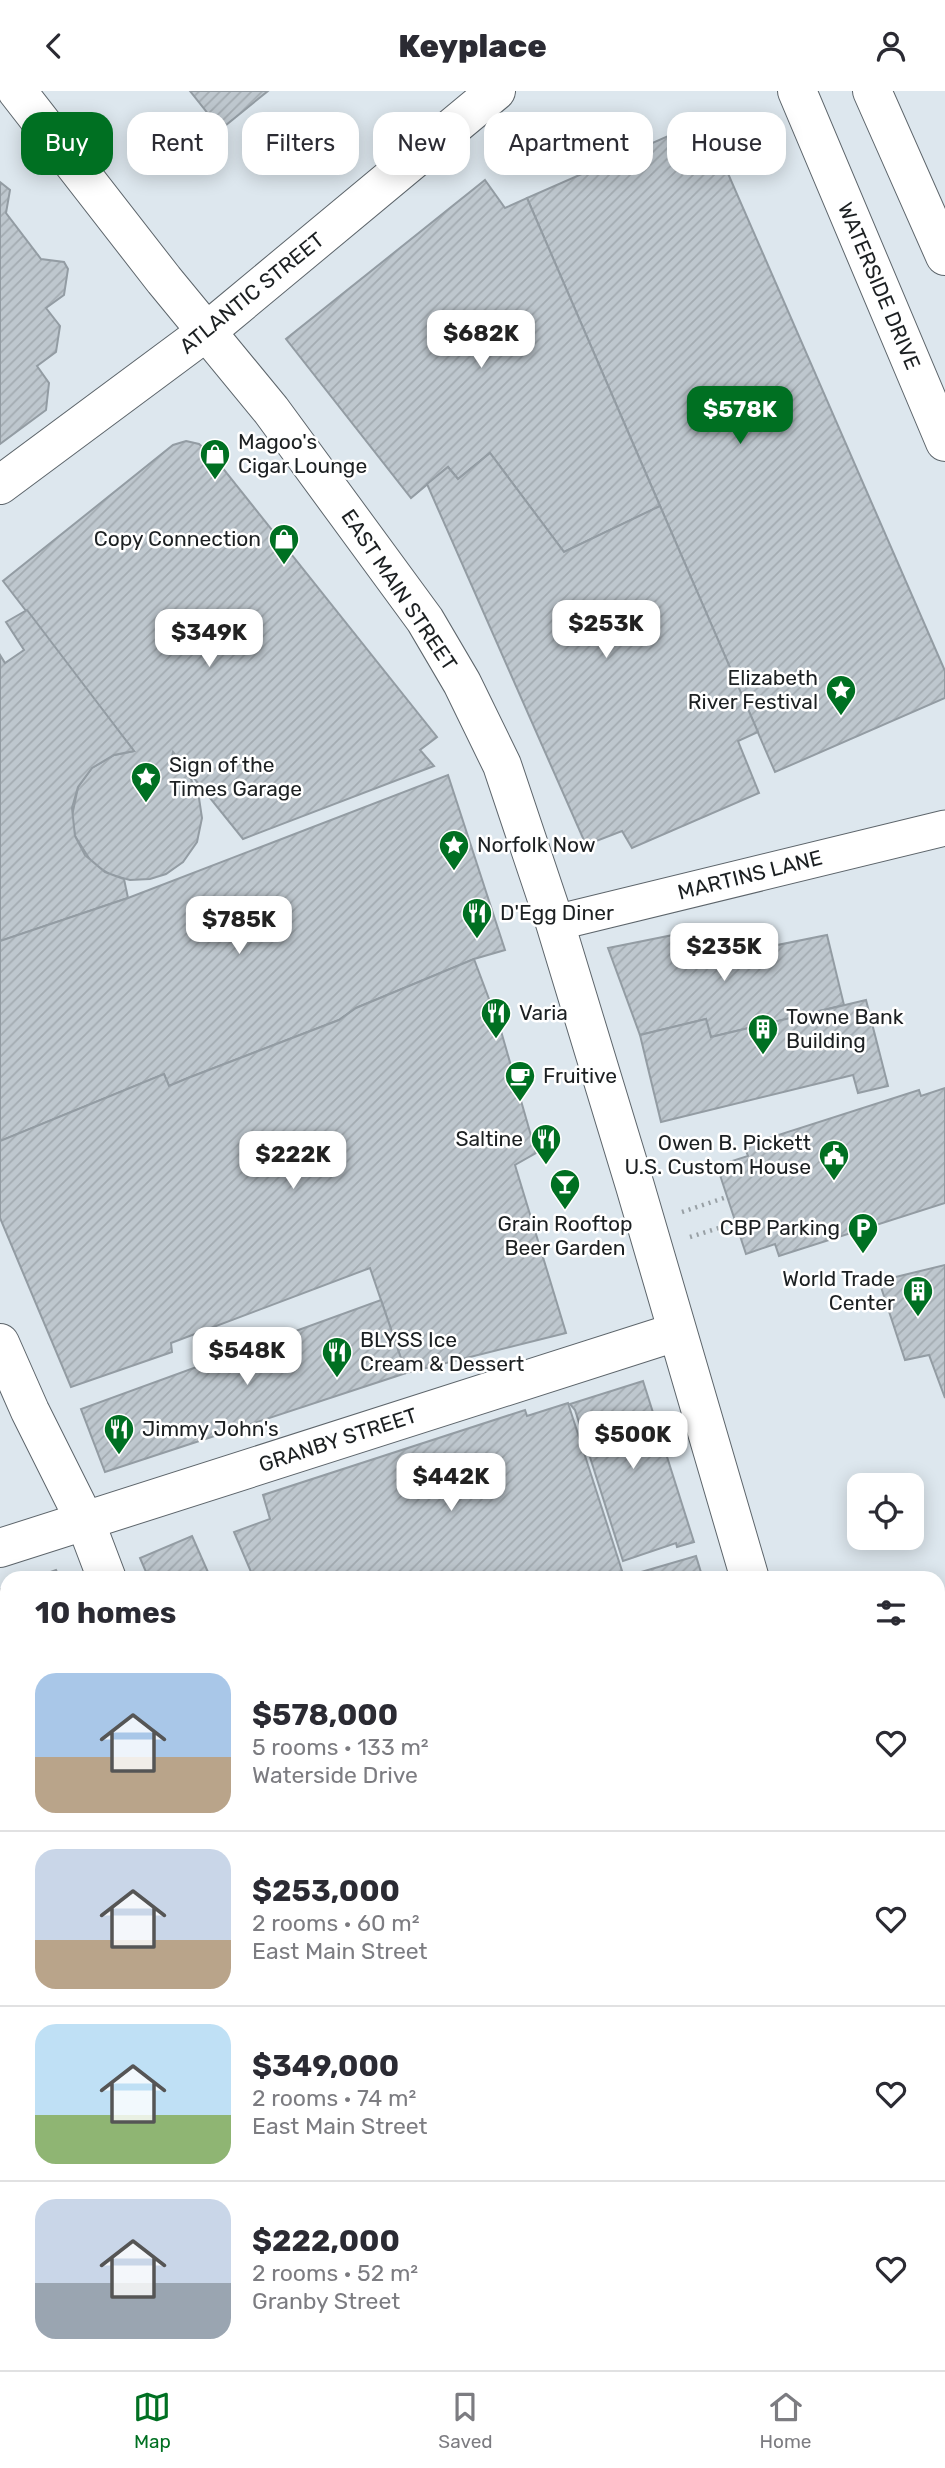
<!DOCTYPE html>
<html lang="en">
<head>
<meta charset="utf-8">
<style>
  :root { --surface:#fff; --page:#f2f2f3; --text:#2b2b33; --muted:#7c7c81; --line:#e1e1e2; --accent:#007022 }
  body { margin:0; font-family:Rubik,sans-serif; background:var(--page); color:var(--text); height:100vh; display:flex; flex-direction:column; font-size:26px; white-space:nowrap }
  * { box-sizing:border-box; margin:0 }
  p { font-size:23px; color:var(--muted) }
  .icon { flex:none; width:38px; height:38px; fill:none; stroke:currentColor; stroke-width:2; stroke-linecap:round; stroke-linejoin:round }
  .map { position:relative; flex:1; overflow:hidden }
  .details { position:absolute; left:0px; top:1480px; width:945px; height:800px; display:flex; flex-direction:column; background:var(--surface); border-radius:21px 21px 0 0; box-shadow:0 4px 18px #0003 }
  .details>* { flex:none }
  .banner { position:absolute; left:21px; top:21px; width:903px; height:63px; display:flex; gap:14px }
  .fabs { position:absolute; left:847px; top:1382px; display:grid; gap:14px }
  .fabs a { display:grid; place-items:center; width:77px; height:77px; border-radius:14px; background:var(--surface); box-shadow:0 4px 18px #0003; font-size:35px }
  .price { position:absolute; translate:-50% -60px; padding:0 16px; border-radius:14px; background:#fff; color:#222; font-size:23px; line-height:46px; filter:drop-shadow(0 2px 4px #0008) }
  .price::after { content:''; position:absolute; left:50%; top:42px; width:21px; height:16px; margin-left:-10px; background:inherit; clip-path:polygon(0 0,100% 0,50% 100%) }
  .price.on { background:var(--accent); color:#fff }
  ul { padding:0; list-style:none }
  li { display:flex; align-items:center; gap:21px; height:175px; padding:0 35px }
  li+li { border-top:2px solid var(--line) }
  li span { display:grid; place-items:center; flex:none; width:196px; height:140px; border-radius:21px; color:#555 }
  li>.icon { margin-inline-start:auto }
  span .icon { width:84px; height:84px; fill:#fffc; stroke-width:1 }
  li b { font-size:30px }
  h2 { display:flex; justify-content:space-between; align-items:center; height:84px; padding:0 35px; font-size:30px }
  .chip { padding:0 24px; border-radius:21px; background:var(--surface); box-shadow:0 4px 18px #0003; font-size:24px; line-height:63px }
  .chip.on { background:var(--accent); color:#fff }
  header { display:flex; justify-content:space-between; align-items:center; height:91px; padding:0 35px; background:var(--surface); font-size:32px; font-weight:800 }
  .tab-bar { display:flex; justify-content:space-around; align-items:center; height:98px; border-top:2px solid var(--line); background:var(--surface); font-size:19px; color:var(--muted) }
  .tab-bar a { display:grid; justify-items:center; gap:4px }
  .tab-bar .on { color:var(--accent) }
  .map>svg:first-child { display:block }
  .water { fill:url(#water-ripples) }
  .building { fill:url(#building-hatch); stroke:#939ca3; stroke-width:2 }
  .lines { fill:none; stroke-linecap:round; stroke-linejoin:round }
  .street-casing { stroke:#5d656b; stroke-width:37 }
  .secondary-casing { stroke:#5d656b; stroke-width:40 }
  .primary-casing { stroke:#5d656b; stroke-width:40 }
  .path { stroke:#98a0a5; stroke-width:4.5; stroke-dasharray:2 5; stroke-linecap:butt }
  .street { stroke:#fff; stroke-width:35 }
  .secondary { stroke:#fff; stroke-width:38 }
  .primary { stroke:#fff; stroke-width:38 }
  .labels { text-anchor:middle; stroke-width:5; stroke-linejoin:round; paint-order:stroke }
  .street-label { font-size:21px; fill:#1c2022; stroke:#fff }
  .poi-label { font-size:21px; fill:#1c2022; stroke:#fff; text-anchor:start }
</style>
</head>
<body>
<header><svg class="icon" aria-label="back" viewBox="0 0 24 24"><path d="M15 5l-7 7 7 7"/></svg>Keyplace<svg class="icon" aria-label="person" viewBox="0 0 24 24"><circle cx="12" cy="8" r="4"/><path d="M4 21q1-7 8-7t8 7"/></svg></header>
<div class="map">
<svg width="945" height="2279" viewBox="0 0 945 2279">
  <defs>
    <pattern id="water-ripples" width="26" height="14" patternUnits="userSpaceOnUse" patternTransform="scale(1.75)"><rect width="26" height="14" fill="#5bc1e8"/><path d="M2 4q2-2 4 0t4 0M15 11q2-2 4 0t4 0" fill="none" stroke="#4a9cbc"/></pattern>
    <pattern id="building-hatch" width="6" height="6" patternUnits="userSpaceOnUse" patternTransform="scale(1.75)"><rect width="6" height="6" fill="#bec7ce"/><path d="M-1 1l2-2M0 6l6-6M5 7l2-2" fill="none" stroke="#a3abb1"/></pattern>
  </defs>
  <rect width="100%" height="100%" fill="#dde7ee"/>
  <polygon class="water" points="281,2273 583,2273 585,2279 252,2279"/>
  <g class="building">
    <polygon points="190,0 268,0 226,34 222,29 217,34"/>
    <polygon points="700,31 701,34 706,32 945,580 945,607 775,681 527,107"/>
    <polygon points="485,89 505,117 527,107 660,415 564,461 490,362 458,388 448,376 411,407 286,248"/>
    <polygon points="0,91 10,99 6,122 41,168 64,171 68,178 64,204 46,217 60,235 56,261 37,275 49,292 46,319 0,353"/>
    <polygon points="186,350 199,353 213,365 437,646 420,659 434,675 243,748 173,661 171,669 191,688 199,707 202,727 197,751 183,771 166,783 150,788 130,789 111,784 92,772 75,745 72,725 78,696 92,677 114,664 134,660 3,490 173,354"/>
    <polygon points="490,362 564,461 660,415 758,641 738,650 759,702 632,757 622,740 586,754 427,393 448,376 458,388"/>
    <polygon points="27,519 134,660 114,664 92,677 78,696 72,717 75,745 85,764 105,781 124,788 128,807 0,850 0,564 5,572 24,559 6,531"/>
    <polygon points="448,684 505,859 474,868 356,917 339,929 188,987 169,995 164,983 0,1050 0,850 128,807"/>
    <polygon points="698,839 708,868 827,844 844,914 711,946 706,928 640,944 608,857"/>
    <polygon points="474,868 501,940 536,1062 515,1074 566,1242 406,1282 370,1177 171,1252 172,1261 71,1296 0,1127 0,1050 164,983 169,995 188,987 339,929 356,917"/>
    <polygon points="866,909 888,995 858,1002 853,984 661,1031 640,944 706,928 711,946"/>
    <polygon points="945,997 945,1112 779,1165 775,1153 746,1163 717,1075 748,1065 744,1055 919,999 921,1005"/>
    <polygon points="945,1174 945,1307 929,1264 905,1269 879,1190"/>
    <polygon points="381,1209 406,1282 105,1381 81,1318"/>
    <polygon points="643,1290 694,1451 677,1456 676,1452 623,1470 575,1319 570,1313"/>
    <polygon points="568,1312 624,1486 696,1465 703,1488 254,1488 234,1441 270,1428 263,1404 525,1319 527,1325"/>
    <polygon points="192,1445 211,1488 149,1488 140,1467"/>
    <polygon points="56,1479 60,1488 31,1488"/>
    <polygon points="7,1496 7,1590 0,1594 0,1498"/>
    <polygon points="945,1525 945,1796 938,1798 938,1534"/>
    <polygon points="0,1605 7,1621 7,1745 0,1729"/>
    <polygon points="7,1805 7,1863 0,1866 0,1807"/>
    <polygon points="7,2003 7,2039 0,2026 0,2005"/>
    <polygon points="99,2273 139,2273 142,2279 96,2279 101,2276"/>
  </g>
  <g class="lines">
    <g class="street-casing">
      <g id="street">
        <polyline points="555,832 945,737"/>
        <polyline points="0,1909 7,1907"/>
      </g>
    </g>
    <g class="secondary-casing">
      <g id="secondary">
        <polyline points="17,0 164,189 271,319 425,529 462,592 502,674 555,832 635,1095 750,1488"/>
        <polyline points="0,394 206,241 496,0"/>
        <polyline points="0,1252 30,1320 85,1430 107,1488"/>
        <polyline points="0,1457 676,1241"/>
        <polyline points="0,2141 7,2153"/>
      </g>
    </g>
    <g class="primary-casing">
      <g id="primary">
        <polyline points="797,0 945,351"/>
        <polyline points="872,0 945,165"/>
        <polyline points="938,1903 945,1900"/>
        <polyline points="938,1977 945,1974"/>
        <polyline points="0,2183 7,2181"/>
        <polyline points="0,2245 7,2242"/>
      </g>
    </g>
    <g class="path">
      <polyline points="682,1121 727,1106"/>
      <polyline points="690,1146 735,1132"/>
      <polyline points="483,2273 489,2279"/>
      <polyline points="319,2279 332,2273"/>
    </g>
    <use href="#street" class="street"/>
    <use href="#secondary" class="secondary"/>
    <use href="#primary" class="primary"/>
  </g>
  <defs>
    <g id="shop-pin" transform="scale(1.575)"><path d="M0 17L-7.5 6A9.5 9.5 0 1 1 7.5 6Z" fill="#007022" stroke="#fff"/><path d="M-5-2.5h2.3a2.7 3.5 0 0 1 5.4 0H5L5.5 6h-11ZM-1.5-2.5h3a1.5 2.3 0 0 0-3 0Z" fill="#fff"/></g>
    <g id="sight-pin" transform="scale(1.575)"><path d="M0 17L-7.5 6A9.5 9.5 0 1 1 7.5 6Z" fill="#007022" stroke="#fff"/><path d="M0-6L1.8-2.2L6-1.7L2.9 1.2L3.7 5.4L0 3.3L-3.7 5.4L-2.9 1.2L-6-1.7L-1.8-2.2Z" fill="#fff"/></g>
    <g id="restaurant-pin" transform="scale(1.575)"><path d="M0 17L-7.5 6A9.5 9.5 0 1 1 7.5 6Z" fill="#007022" stroke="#fff"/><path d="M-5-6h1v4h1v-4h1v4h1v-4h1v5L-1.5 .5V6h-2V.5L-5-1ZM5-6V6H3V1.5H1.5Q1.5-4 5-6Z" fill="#fff"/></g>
    <g id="building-pin" transform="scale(1.575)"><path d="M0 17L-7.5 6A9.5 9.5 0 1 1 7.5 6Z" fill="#007022" stroke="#fff"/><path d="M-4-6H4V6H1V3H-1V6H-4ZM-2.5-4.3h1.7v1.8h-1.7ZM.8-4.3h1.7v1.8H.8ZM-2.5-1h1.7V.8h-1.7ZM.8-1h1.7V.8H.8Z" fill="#fff"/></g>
    <g id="cafe-pin" transform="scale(1.575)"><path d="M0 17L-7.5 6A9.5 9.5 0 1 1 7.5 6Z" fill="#007022" stroke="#fff"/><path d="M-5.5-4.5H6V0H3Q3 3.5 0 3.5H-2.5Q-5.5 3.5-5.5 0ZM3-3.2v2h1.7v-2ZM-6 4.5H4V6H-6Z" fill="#fff"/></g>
    <g id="civic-pin" transform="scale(1.575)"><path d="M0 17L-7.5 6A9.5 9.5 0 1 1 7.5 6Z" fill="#007022" stroke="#fff"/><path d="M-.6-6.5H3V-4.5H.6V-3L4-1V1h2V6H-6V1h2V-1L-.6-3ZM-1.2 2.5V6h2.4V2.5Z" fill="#fff"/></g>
    <g id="bar-pin" transform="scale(1.575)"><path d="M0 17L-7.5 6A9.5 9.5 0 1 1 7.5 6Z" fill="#007022" stroke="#fff"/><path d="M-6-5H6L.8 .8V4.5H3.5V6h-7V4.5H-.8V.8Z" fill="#fff"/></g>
    <g id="parking-pin" transform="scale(1.575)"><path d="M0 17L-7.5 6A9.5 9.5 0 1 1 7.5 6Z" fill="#007022" stroke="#fff"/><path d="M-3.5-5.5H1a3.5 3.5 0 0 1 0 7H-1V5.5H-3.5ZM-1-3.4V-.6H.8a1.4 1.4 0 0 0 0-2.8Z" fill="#fff"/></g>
  </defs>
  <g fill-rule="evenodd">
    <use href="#shop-pin" x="215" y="363"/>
    <use href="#shop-pin" x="284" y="448"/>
    <use href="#sight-pin" x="841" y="599"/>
    <use href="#sight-pin" x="146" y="686"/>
    <use href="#sight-pin" x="454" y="754"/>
    <use href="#restaurant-pin" x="477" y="822"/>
    <use href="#restaurant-pin" x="496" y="922"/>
    <use href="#building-pin" x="763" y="938"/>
    <use href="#cafe-pin" x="520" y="985"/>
    <use href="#restaurant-pin" x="546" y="1048"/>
    <use href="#civic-pin" x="834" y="1064"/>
    <use href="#bar-pin" x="565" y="1093"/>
    <use href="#parking-pin" x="863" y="1137"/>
    <use href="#building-pin" x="918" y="1200"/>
    <use href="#restaurant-pin" x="337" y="1261"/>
    <use href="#restaurant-pin" x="119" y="1338"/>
  </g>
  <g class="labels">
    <g class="street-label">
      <text transform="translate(879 195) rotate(67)" y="7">WATERSIDE DRIVE</text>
      <text transform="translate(252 202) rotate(-39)" y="7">ATLANTIC STREET</text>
      <text transform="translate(399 499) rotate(56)" y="7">EAST MAIN STREET</text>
      <text transform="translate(750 784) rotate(-14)" y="7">MARTINS LANE</text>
      <text transform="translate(338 1349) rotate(-18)" y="7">GRANBY STREET</text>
    </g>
    <g class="poi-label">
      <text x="238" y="358">Magoo's<tspan x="238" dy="24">Cigar Lounge</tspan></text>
      <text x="261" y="455" text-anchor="end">Copy Connection</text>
      <text x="818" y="594" text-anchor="end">Elizabeth<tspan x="818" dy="24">River Festival</tspan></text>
      <text x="169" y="681">Sign of the<tspan x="169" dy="24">Times Garage</tspan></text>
      <text x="477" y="761">Norfolk Now</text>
      <text x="500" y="829">D'Egg Diner</text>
      <text x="519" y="929">Varia</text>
      <text x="786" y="933">Towne Bank<tspan x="786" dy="24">Building</tspan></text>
      <text x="543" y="992">Fruitive</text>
      <text x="523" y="1055" text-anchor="end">Saltine</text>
      <text x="811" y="1059" text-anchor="end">Owen B. Pickett<tspan x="811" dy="24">U.S. Custom House</tspan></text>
      <text x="565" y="1140" text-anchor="middle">Grain Rooftop<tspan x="565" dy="24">Beer Garden</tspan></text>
      <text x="840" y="1144" text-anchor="end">CBP Parking</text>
      <text x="895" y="1195" text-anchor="end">World Trade<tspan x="895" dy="24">Center</tspan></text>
      <text x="360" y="1256">BLYSS Ice<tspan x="360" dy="24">Cream &amp; Dessert</tspan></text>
      <text x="142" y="1345">Jimmy John's</text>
    </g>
  </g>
</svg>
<div class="fabs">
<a><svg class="icon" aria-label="locate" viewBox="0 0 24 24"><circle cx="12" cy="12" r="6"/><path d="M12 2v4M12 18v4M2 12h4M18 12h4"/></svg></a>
</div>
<b class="price" style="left:481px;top:279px">$682K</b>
<b class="price on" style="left:740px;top:355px">$578K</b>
<b class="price" style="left:606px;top:569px">$253K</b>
<b class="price" style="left:209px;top:578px">$349K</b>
<b class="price" style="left:239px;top:865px">$785K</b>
<b class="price" style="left:724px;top:892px">$235K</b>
<b class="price" style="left:293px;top:1100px">$222K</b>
<b class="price" style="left:247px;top:1296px">$548K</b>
<b class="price" style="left:633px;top:1380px">$500K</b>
<b class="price" style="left:451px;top:1422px">$442K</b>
<div class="banner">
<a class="chip on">Buy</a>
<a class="chip">Rent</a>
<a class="chip">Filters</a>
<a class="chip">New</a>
<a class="chip">Apartment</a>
<a class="chip">House</a>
</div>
<section class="details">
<h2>10 homes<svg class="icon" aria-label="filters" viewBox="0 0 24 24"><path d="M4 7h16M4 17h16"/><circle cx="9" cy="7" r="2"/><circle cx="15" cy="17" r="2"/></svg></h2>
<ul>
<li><span style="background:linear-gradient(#a9c7e8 60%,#b9a48a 0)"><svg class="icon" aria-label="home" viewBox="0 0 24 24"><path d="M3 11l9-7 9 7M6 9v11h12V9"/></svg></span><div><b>$578,000</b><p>5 rooms · 133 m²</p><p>Waterside Drive</p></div><svg class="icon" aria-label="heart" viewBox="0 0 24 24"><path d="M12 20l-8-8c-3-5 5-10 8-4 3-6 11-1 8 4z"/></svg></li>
<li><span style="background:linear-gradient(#c9d6e8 65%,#b9a48a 0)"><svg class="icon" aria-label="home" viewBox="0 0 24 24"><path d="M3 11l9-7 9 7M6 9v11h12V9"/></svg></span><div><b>$253,000</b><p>2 rooms · 60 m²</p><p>East Main Street</p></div><svg class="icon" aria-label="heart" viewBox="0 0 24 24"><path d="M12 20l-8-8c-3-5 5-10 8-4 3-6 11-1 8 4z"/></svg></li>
<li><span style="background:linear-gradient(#bfe0f5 65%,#8fb573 0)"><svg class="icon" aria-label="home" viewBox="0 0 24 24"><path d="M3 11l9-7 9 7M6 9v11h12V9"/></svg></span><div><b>$349,000</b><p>2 rooms · 74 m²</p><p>East Main Street</p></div><svg class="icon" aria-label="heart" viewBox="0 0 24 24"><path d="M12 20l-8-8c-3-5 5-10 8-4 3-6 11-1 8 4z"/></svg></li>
<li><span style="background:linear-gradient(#c9d6e8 60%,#9aa5b1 0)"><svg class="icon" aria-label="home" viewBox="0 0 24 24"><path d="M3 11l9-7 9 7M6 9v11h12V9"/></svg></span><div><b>$222,000</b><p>2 rooms · 52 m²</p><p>Granby Street</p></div><svg class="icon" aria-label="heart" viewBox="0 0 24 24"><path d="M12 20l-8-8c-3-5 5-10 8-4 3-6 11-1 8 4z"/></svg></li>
</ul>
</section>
</div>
<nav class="tab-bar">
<a class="on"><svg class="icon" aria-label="map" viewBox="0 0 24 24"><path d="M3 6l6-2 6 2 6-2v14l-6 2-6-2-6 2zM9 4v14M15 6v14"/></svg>Map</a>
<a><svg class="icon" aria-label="saved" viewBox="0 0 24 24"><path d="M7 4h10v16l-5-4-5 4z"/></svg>Saved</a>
<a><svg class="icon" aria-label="home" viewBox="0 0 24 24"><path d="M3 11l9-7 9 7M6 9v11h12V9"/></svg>Home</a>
</nav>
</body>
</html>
